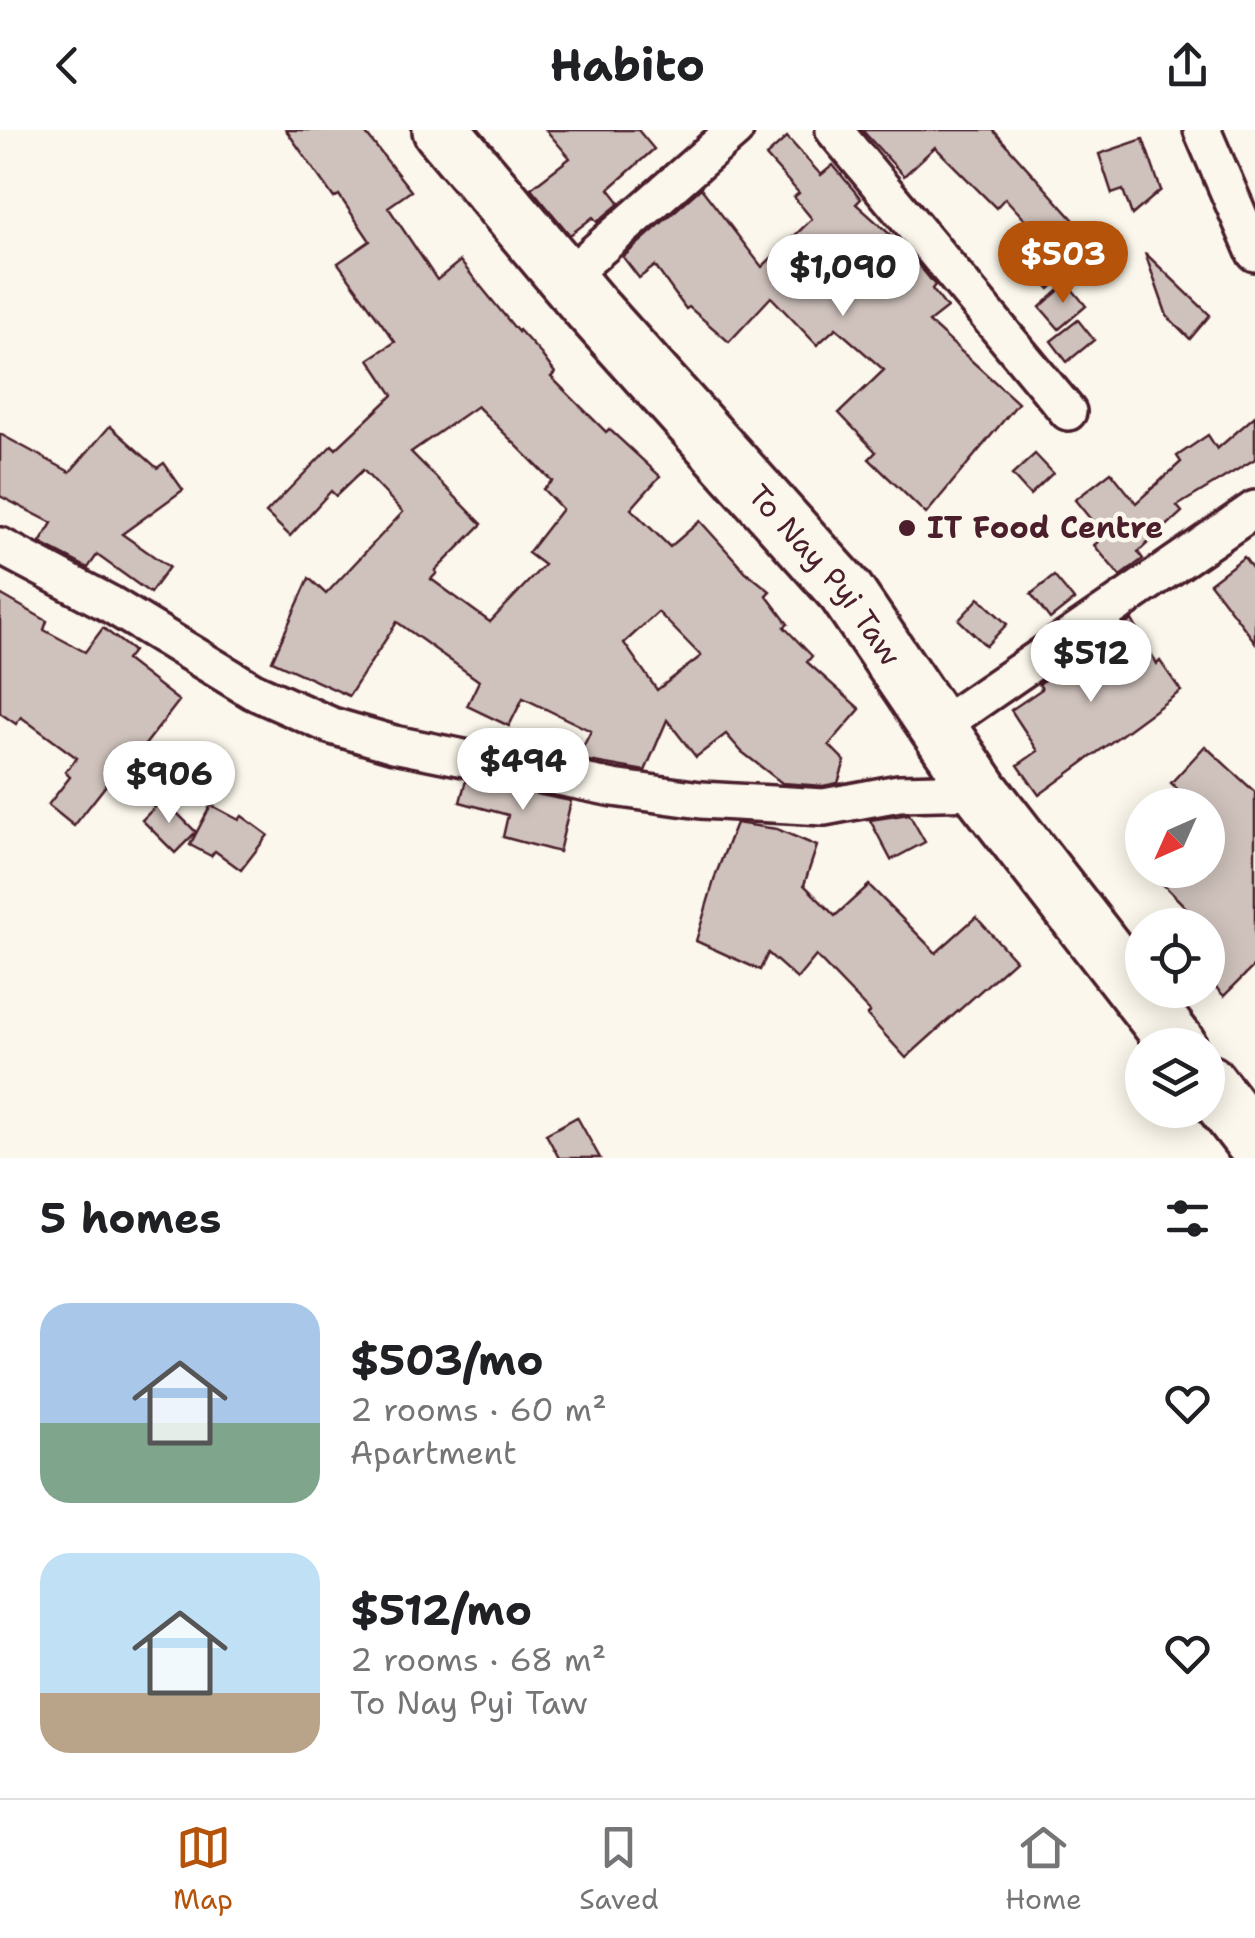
<!DOCTYPE html>
<html lang="en">
<head>
<meta charset="utf-8">
<style>
  :root { --surface:#fff; --page:#f2f2f2; --text:#202124; --muted:#757577; --line:#e0e0e0; --accent:#b45309 }
  body { margin:0; font-family:"Shantell Sans",sans-serif; background:var(--page); color:var(--text); height:100vh; display:flex; flex-direction:column; font-size:38px; white-space:nowrap }
  * { box-sizing:border-box; margin:0 }
  p { font-size:32px; color:var(--muted) }
  .icon { flex:none; width:55px; height:55px; fill:none; stroke:currentColor; stroke-width:2; stroke-linecap:round; stroke-linejoin:round }
  .map { position:relative; height:1028px; overflow:hidden }
  .drawer { display:flex; flex-direction:column; background:var(--surface); flex:1 }
  .drawer>* { flex:none }
  .needle { width:65px; rotate:225deg }
  .buttons { position:absolute; left:1125px; top:658px; display:grid; gap:20px }
  .buttons a { display:grid; place-items:center; width:100px; height:100px; border-radius:50%; background:var(--surface); box-shadow:0 5px 25px #0003; font-size:50px }
  .price { position:absolute; translate:-50% -85px; padding:0 22px; border-radius:35px; background:#fff; color:#222; font-size:32px; line-height:65px; filter:drop-shadow(0 2px 5px #0008) }
  .price::after { content:''; position:absolute; left:50%; top:60px; width:30px; height:22px; margin-left:-15px; background:inherit; clip-path:polygon(0 0,100% 0,50% 100%) }
  .price.current { background:var(--accent); color:#fff }
  ul { padding:0; list-style:none }
  li { display:flex; align-items:center; gap:30px; height:250px; padding:0 40px }
  li span { display:grid; place-items:center; flex:none; width:280px; height:200px; border-radius:30px; color:#555 }
  li>.icon { margin-inline-start:auto }
  span .icon { width:120px; height:120px; fill:#fffc; stroke-width:1 }
  li b { font-size:42px }
  h2 { display:flex; justify-content:space-between; align-items:center; height:120px; padding:0 40px; font-size:42px }
  header { display:flex; justify-content:space-between; align-items:center; height:130px; padding:0 40px; background:var(--surface); font-size:45px; font-weight:700 }
  .menu { display:flex; justify-content:space-around; align-items:center; height:140px; border-top:2px solid var(--line); background:var(--surface); font-size:28px; color:var(--muted) }
  .menu a { display:grid; justify-items:center; gap:5px }
  .menu .current { color:var(--accent) }
  .map>svg:first-child { display:block }
  .building { fill:#cfc2bc; stroke:#4a1f2b; stroke-width:2.5; fill-rule:evenodd }
  .lines { fill:none; stroke-linecap:round; stroke-linejoin:round }
  .street-casing { stroke:#4a1f2b; stroke-width:42 }
  .primary-casing { stroke:#4a1f2b; stroke-width:62 }
  .street { stroke:#fbf7ec; stroke-width:35 }
  .primary { stroke:#fbf7ec; stroke-width:55 }
  .poi-dot { fill:#4a1f2b; stroke:#fbf7ec; stroke-width:4 }
  .labels { text-anchor:middle; stroke-width:9; stroke-linejoin:round; paint-order:stroke }
  .poi-label { font-size:30px; font-weight:bold; fill:#4a1f2b; stroke:#fbf7ec; text-anchor:start }
  .street-label { font-size:30px; fill:#4a1f2b; stroke:#fbf7ec }
</style>
</head>
<body>
<header><svg class="icon" aria-label="back" viewBox="0 0 24 24"><path d="M15 5l-7 7 7 7"/></svg>Habito<svg class="icon" aria-label="share" viewBox="0 0 24 24"><path d="M12 15V3M7 8l5-5 5 5M5 13v7h14v-7"/></svg></header>
<div class="map">
<svg width="1255" height="1028" viewBox="0 0 1255 1028">
  <rect width="100%" height="100%" fill="#fbf7ec"/>
  <filter id="ink" filterUnits="userSpaceOnUse"><feTurbulence type="fractalNoise" baseFrequency=".01" numOctaves="2"/><feDisplacementMap in="SourceGraphic" scale="20" xChannelSelector="R" yChannelSelector="G"/><feConvolveMatrix kernelMatrix="1 2 1 2 8 2 1 2 1" color-interpolation-filters="sRGB"/></filter>
  <g filter="url(#ink)">
    <g class="building">
      <path d="M 286,0 L 363,0 L 411,61 L 388,77 L 437,150 L 460,131 L 518,202 L 519,200 L 541,224 L 555,243 L 551,247 L 606,302 L 609,299 L 660,346 L 631,379 L 670,417 L 700,391 L 746,442 L 770,461 L 766,465 L 788,494 L 784,497 L 812,526 L 807,532 L 860,579 L 829,615 L 845,631 L 838,653 L 823,656 L 782,653 L 742,622 L 726,604 L 696,627 L 667,590 L 645,641 L 577,629 L 591,601 L 523,568 L 509,596 L 467,576 L 479,551 L 397,492 L 349,566 L 272,531 L 309,448 L 326,464 L 403,382 L 363,340 L 336,366 L 331,361 L 290,406 L 266,383 L 332,315 L 336,319 L 393,265 L 369,229 L 395,212 L 338,133 L 370,111 L 339,65 L 334,68 ZM 477,276 L 552,351 L 543,359 L 562,379 L 528,423 L 544,435 L 490,492 L 431,449 L 437,443 L 435,441 L 482,394 L 411,322 ZM 658,482 L 701,526 L 657,560 L 624,513 Z"/>
      <polygon points="546,0 638,0 654,19 609,59 620,73 597,92 593,87 570,105 531,58 570,28"/>
      <polygon points="862,0 993,0 1097,116 1050,159 1027,134 1048,115 1005,68 996,78 935,17 904,46"/>
      <polygon points="787,7 821,45 833,35 861,69 856,74 903,116 935,155 932,159 947,178 929,192 1018,273 926,384 869,329 876,322 839,283 884,240 836,198 817,215 771,167 729,212 689,177 686,179 655,136 639,148 623,127 701,58 762,137 812,89 794,67 799,63 766,26"/>
      <polygon points="1143,9 1161,60 1132,85 1123,60 1112,64 1099,24"/>
      <polygon points="1145,123 1210,185 1190,209 1167,186"/>
      <polygon points="1067,153 1086,176 1059,199 1040,177"/>
      <polygon points="1078,190 1094,210 1067,232 1051,211"/>
      <polygon points="1255,286 1255,329 1177,376 1182,382 1138,422 1143,429 1120,446 1094,415 1105,407 1075,370 1111,342 1136,373 1181,332 1177,326 1208,305 1217,319"/>
      <polygon points="110,296 157,338 164,333 183,360 122,404 169,437 150,463 97,425 88,438 40,413 52,393 0,366 0,304 70,342"/>
      <polygon points="1035,324 1053,343 1030,365 1012,345"/>
      <polygon points="1244,427 1255,442 1255,512 1210,453"/>
      <polygon points="1054,446 1074,470 1050,489 1031,464"/>
      <polygon points="0,464 47,491 44,500 85,522 103,498 133,521 126,530 179,571 138,624 140,626 119,650 114,645 74,696 48,675 70,647 65,642 77,628 21,587 16,594 0,583"/>
      <polygon points="979,468 1007,494 986,516 959,490"/>
      <polygon points="1132,490 1157,534 1160,531 1181,561 1039,665 1018,635 1038,621 1011,580 1042,559 1039,554"/>
      <polygon points="1205,616 1255,662 1255,835 1224,866 1208,849 1208,795 1203,795 1149,740 1208,740 1208,675 1194,675 1171,653"/>
      <polygon points="466,650 571,671 559,722 503,707 508,685 460,672"/>
      <polygon points="163,669 196,702 175,723 142,690"/>
      <polygon points="211,675 239,690 242,686 268,705 241,740 215,721 211,726 190,715"/>
      <polygon points="909,684 925,712 891,730 870,690"/>
      <polygon points="736,693 777,699 817,716 804,755 835,786 869,755 936,823 976,787 1015,830 906,928 867,885 870,882 816,826 797,849 768,823 760,840 696,811 716,744"/>
      <polygon points="577,987 600,1028 559,1028 546,1004"/>
    </g>
    <g class="lines">
      <g class="street-casing">
        <g id="street">
          <polyline points="834,0 1068,282"/>
          <polyline points="1202,0 1255,123"/>
          <polyline points="566,148 735,0"/>
          <polyline points="0,416 110,474 253,561 332,596 394,614 613,658 701,670 824,677 899,663 981,661"/>
          <polyline points="939,597 1255,379"/>
        </g>
      </g>
      <g class="primary-casing">
        <g id="primary">
          <path id="s1" d="M 441,0 L 592,179 L 846,462 L 981,661 L 1178,915"/>
          <polyline points="1208,953 1255,1014"/>
        </g>
      </g>
      <use href="#street" class="street"/>
      <use href="#primary" class="primary"/>
    </g>
  </g>
  <circle class="poi-dot" cx="907" cy="398" r="10"/>
  <g class="labels">
    <g class="poi-label">
      <text x="927" y="408">IT Food Centre</text>
    </g>
    <g class="street-label">
      <text dy="10" stroke="none"><textPath href="#s1" startOffset="588">To Nay Pyi Taw</textPath></text>
    </g>
  </g>
</svg>
<div class="buttons">
<a><svg class="needle" viewBox="-14 -14 28 28"><path d="M0-13l5 13h-10z" fill="#e53935"/><path d="M0 13l5-13h-10z" fill="#757577"/></svg></a>
<a><svg class="icon" aria-label="locate" viewBox="0 0 24 24"><circle cx="12" cy="12" r="6"/><path d="M12 2v4M12 18v4M2 12h4M18 12h4"/></svg></a>
<a><svg class="icon" aria-label="layers" viewBox="0 0 24 24"><path d="M12 4l9 5-9 5-9-5zM3 14l9 5 9-5"/></svg></a>
</div>
<b class="price current" style="left:1063px;top:176px">$503</b>
<b class="price" style="left:843px;top:189px">$1,090</b>
<b class="price" style="left:1091px;top:575px">$512</b>
<b class="price" style="left:523px;top:683px">$494</b>
<b class="price" style="left:169px;top:696px">$906</b>
</div>
<section class="drawer">
<h2>5 homes<svg class="icon" aria-label="filters" viewBox="0 0 24 24"><path d="M4 7h16M4 17h16"/><circle cx="9" cy="7" r="2"/><circle cx="15" cy="17" r="2"/></svg></h2>
<ul>
<li><span style="background:linear-gradient(#a9c7e8 60%,#7fa58c 0)"><svg class="icon" aria-label="home" viewBox="0 0 24 24"><path d="M3 11l9-7 9 7M6 9v11h12V9"/></svg></span><div><b>$503/mo</b><p>2 rooms · 60 m²</p><p>Apartment</p></div><svg class="icon" aria-label="heart" viewBox="0 0 24 24"><path d="M12 20l-8-8c-3-5 5-10 8-4 3-6 11-1 8 4z"/></svg></li>
<li><span style="background:linear-gradient(#bfe0f5 70%,#b9a48a 0)"><svg class="icon" aria-label="home" viewBox="0 0 24 24"><path d="M3 11l9-7 9 7M6 9v11h12V9"/></svg></span><div><b>$512/mo</b><p>2 rooms · 68 m²</p><p>To Nay Pyi Taw</p></div><svg class="icon" aria-label="heart" viewBox="0 0 24 24"><path d="M12 20l-8-8c-3-5 5-10 8-4 3-6 11-1 8 4z"/></svg></li>
</ul>
</section>
<nav class="menu">
<a class="current"><svg class="icon" aria-label="map" viewBox="0 0 24 24"><path d="M3 6l6-2 6 2 6-2v14l-6 2-6-2-6 2zM9 4v14M15 6v14"/></svg>Map</a>
<a><svg class="icon" aria-label="saved" viewBox="0 0 24 24"><path d="M7 4h10v16l-5-4-5 4z"/></svg>Saved</a>
<a><svg class="icon" aria-label="home" viewBox="0 0 24 24"><path d="M3 11l9-7 9 7M6 9v11h12V9"/></svg>Home</a>
</nav>
</body>
</html>
